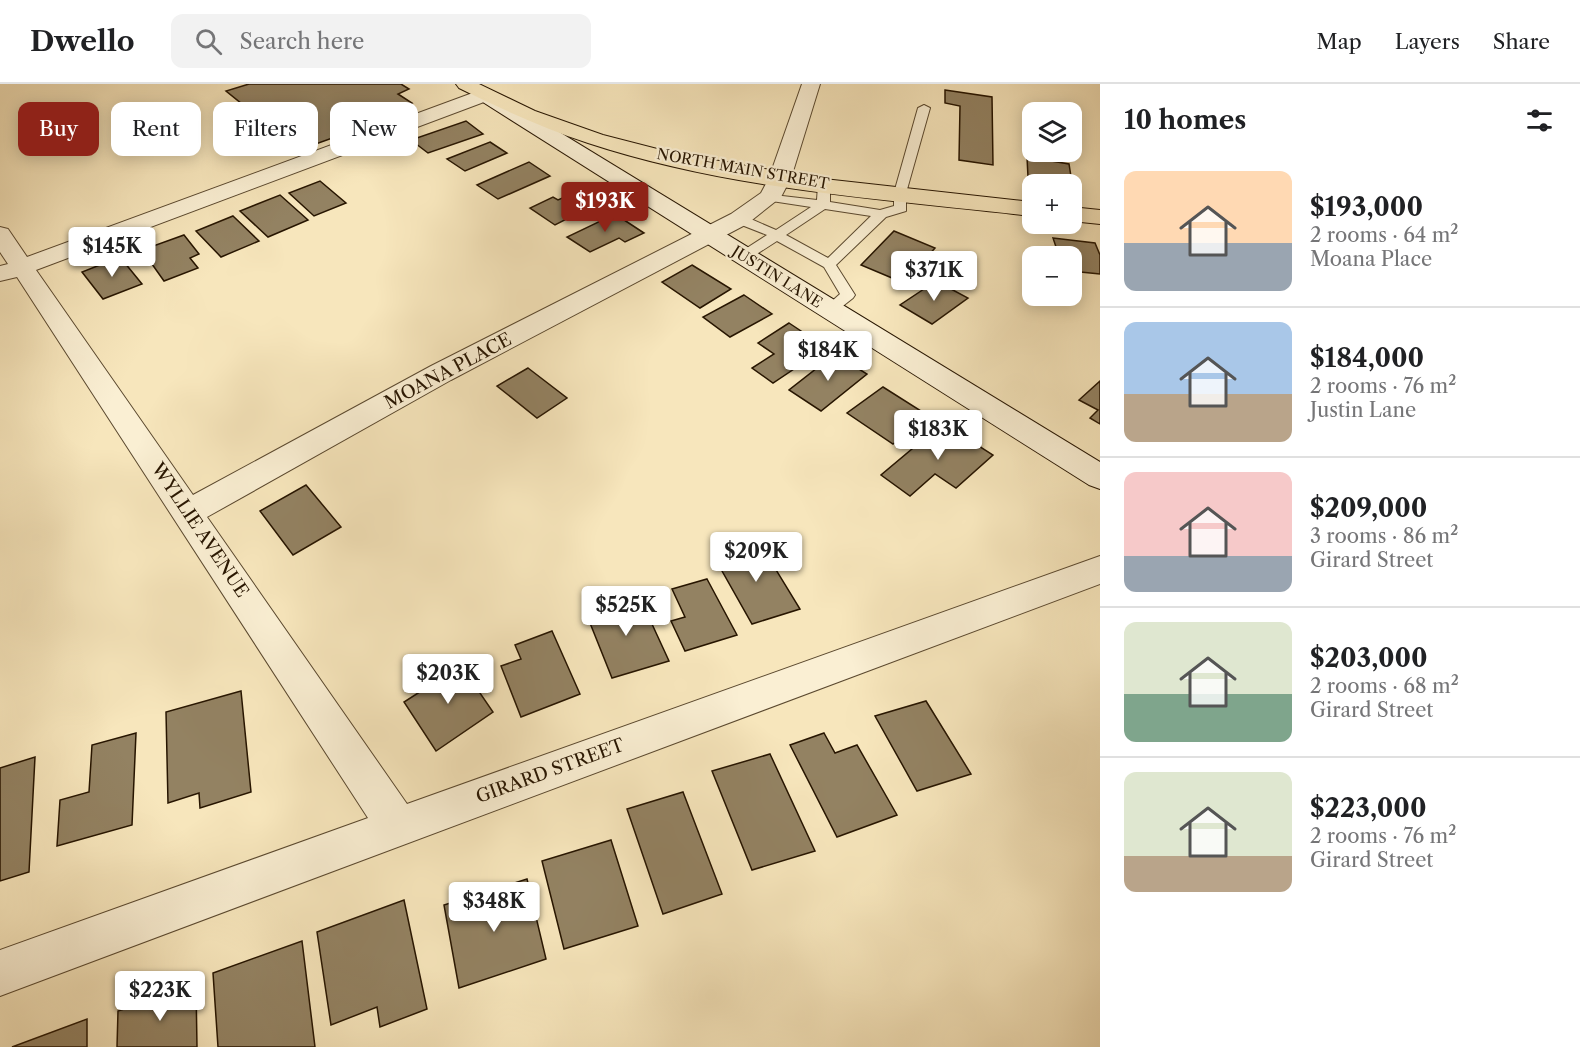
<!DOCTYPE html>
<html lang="en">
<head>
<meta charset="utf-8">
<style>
  :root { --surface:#fff; --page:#f2f2f2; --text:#202124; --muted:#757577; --line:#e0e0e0; --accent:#8f2418 }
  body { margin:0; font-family:"Libre Caslon Text",serif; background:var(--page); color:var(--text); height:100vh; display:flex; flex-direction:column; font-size:22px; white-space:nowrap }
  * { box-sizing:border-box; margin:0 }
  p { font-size:20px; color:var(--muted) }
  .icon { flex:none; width:33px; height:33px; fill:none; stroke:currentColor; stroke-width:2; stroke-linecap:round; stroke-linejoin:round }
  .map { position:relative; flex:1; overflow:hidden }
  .drawer { display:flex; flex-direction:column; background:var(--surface); width:480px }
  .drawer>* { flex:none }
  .banner { position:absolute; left:18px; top:18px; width:570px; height:54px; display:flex; gap:12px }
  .buttons { position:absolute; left:1022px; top:18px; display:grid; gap:12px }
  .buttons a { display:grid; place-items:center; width:60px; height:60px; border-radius:12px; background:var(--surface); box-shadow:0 3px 15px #0003; font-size:30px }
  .price { position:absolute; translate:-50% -51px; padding:0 14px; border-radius:6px; background:#fff; color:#222; font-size:20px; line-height:39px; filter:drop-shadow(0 2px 3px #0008) }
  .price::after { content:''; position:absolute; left:50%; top:36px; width:18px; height:14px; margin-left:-9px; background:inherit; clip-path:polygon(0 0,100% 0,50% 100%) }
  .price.active { background:var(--accent); color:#fff }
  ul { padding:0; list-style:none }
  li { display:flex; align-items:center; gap:18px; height:150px; padding:0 24px }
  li+li { border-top:2px solid var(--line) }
  li span { display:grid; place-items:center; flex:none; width:168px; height:120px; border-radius:12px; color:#555 }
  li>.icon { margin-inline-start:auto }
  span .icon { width:72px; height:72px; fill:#fffc; stroke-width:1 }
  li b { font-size:26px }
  h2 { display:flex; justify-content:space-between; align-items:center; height:72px; padding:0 24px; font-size:26px }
  .pill { padding:0 21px; border-radius:12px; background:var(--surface); box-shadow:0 3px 15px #0003; font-size:21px; line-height:54px }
  .pill.active { background:var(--accent); color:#fff }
  header { display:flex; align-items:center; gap:36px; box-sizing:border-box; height:84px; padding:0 30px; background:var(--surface); border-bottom:2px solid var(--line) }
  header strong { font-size:28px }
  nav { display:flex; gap:33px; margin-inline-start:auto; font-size:21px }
  .search { width:420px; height:54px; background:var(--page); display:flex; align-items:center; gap:15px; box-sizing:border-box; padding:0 21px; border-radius:12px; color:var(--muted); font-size:22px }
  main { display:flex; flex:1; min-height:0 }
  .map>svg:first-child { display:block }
  .building { fill:#938262; stroke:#271500; stroke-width:1.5 }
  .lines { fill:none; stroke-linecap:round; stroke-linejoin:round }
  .lane-casing { stroke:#5b492f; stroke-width:2 }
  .street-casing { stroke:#5b492f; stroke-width:2 }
  .secondary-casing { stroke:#271500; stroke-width:2 }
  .primary-casing { stroke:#271500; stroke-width:2 }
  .lane { fill:#faefd3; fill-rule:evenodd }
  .street { fill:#faefd3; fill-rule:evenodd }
  .secondary { fill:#faefd3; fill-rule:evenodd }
  .primary { fill:#f7e6bc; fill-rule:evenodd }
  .labels { text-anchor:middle; stroke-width:4.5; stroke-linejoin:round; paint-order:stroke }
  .far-street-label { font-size:15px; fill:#271500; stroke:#faefd3 }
  .street-label { font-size:18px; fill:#271500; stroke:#faefd3 }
</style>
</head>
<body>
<header>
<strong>Dwello</strong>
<div class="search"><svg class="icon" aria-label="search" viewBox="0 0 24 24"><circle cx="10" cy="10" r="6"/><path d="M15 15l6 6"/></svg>Search here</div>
<nav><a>Map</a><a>Layers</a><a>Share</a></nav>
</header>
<main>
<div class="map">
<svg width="1100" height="963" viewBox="0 0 1100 963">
  <rect width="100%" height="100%" fill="#f7e6bc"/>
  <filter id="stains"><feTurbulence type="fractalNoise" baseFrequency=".00333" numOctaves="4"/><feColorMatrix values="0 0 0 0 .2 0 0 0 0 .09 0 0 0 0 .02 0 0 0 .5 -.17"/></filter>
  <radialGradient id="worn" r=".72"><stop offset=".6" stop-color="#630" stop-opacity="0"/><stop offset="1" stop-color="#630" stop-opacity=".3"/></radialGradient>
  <g class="building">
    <polygon points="249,0 401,0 409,5 398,10 412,19 373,33 363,26 333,37 349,48 302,65 270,40 302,28 297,24 262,36 226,7"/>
    <polygon points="945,6 992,13 993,81 959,76 960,22 945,19"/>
    <polygon points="466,37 483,50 428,69 411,56"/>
    <polygon points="490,58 507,69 465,87 447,75"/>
    <polygon points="1027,73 1069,80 1072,99 1028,93"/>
    <polygon points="529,78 550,92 498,115 477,101"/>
    <polygon points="320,97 346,119 314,132 289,109"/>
    <polygon points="576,108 596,120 555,141 530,124 553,113 558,116"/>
    <polygon points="280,111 308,136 268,153 240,127"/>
    <polygon points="615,130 644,149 625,158 619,154 590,168 567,153"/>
    <polygon points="233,132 259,157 221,173 196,147"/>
    <polygon points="894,147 935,164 904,199 861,181"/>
    <polygon points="184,151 199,170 190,174 198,184 164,197 142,166"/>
    <polygon points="1053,154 1095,159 1100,171 1100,190 1071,187 1071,172 1059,172"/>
    <polygon points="120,173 142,200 103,215 82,188"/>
    <polygon points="692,181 731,205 700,224 662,198"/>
    <polygon points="936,197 968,214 932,240 900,221"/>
    <polygon points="744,211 772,230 730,253 703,233"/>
    <polygon points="789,239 822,261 793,280 797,283 773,299 752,284 774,270 758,259"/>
    <polygon points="835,270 867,290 821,327 789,306"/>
    <polygon points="528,284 567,314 537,334 497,302"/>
    <polygon points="1100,297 1100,340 1090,334 1098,326 1079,316"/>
    <polygon points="883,303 929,332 893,360 847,329"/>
    <polygon points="943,339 993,371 956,404 935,390 910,412 881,391"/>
    <polygon points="306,401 341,443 293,471 260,427"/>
    <polygon points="759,458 800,525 752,540 713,471"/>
    <polygon points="707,495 737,551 685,567 671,537 685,533 672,505"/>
    <polygon points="640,514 669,577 612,594 584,524 602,519 604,525"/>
    <polygon points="552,547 580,610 521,633 501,582 521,575 515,561"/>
    <polygon points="456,574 493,628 436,667 404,618 426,604 421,596"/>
    <polygon points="241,607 251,708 200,724 199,709 168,719 166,628"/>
    <polygon points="926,617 971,690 917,707 875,632"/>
    <polygon points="136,649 132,741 57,762 60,716 89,708 92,661"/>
    <polygon points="824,649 835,669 857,661 897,731 837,753 790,661"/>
    <polygon points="770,670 815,767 752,786 712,687"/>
    <polygon points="35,673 29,788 0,797 0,684"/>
    <polygon points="683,708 722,810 663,830 627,725"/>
    <polygon points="611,756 638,842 564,865 542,777"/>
    <polygon points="527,795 546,875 459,904 444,821"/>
    <polygon points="404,816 427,925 380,943 377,923 331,941 317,848"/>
    <polygon points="302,857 315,963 218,963 213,889"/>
    <polygon points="196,902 197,963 117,963 118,927"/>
    <polygon points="87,935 87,963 12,963"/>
  </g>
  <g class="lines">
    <g class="lane-casing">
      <path id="lane" d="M 924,21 L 930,24 L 906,109 L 906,127 L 886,133 L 836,181 L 855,211 L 853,214 L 834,229 L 824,229 L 822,226 L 840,210 L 824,183 L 777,157 L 749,175 L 739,175 L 737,172 L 739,169 L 767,151 L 734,138 L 732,135 L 734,132 L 744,132 L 776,146 L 811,123 L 765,116 L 764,113 L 765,110 L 817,116 L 818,101 L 824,97 L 830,101 L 830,118 L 880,126 L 894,122 L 894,109 L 918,24 ZM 825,125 L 871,132 L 828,174 L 786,151 Z"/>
    </g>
    <g class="street-casing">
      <polygon id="street" points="802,0 820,0 791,94 781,113 747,140 451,296 207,433 407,720 1100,472 1100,500 0,912 0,866 368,734 17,193 0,197 0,182 8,180 0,168 0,143 8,145 27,173 478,7 492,7 494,11 492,15 36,186 193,411 431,282 731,130 761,109 769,94"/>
    </g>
    <g class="secondary-casing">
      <polygon id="secondary" points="485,5 492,7 1100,378 1100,405 1089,401 478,15 476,11 478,7"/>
    </g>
    <g class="primary-casing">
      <g id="primary">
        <path d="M 456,0 L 479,0 L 535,27 L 603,51 L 669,68 L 815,94 L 1032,118 L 1032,132 C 884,115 730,106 588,59 C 543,44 501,25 459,4 Z"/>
        <polygon points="1071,123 1100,126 1100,140 1071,137"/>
      </g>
    </g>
    <use href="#lane" class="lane"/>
    <use href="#street" class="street"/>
    <use href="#secondary" class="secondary"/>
    <use href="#primary" class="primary"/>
  </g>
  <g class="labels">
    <g class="far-street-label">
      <text transform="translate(743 85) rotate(10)" y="5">NORTH MAIN STREET</text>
      <text transform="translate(777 193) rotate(32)" y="5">JUSTIN LANE</text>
    </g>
    <g class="street-label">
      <text transform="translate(448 287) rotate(-28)" y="6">MOANA PLACE</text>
      <text transform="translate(200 446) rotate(56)" y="6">WYLLIE AVENUE</text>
      <text transform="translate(550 687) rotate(-20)" y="6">GIRARD STREET</text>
    </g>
  </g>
  <rect width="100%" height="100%" filter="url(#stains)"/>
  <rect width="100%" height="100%" fill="url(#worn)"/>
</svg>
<div class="buttons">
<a><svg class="icon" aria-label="layers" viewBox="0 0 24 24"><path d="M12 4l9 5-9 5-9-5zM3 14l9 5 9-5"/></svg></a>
<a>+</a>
<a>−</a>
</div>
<b class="price active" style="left:605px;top:149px">$193K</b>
<b class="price" style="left:112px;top:194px">$145K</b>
<b class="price" style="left:934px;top:218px">$371K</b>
<b class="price" style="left:828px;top:298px">$184K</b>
<b class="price" style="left:938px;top:377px">$183K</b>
<b class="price" style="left:756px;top:499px">$209K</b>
<b class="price" style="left:626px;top:553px">$525K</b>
<b class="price" style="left:448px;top:621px">$203K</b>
<b class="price" style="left:494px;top:849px">$348K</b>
<b class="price" style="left:160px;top:938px">$223K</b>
<div class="banner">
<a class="pill active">Buy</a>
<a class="pill">Rent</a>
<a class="pill">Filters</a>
<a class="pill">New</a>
</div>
</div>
<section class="drawer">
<h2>10 homes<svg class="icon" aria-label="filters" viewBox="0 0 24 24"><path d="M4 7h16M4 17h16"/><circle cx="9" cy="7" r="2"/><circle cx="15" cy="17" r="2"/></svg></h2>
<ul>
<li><span style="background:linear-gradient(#ffd9b3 60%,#9aa5b1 0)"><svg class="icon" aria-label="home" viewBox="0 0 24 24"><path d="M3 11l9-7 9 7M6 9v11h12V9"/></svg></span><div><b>$193,000</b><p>2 rooms · 64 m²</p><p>Moana Place</p></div></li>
<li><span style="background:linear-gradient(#a9c7e8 60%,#b9a48a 0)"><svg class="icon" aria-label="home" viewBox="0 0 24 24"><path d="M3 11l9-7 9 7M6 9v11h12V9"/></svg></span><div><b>$184,000</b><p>2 rooms · 76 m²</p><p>Justin Lane</p></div></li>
<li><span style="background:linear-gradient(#f6c9c9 70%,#9aa5b1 0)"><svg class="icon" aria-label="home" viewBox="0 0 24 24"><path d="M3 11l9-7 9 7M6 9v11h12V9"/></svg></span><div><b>$209,000</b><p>3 rooms · 86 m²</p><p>Girard Street</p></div></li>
<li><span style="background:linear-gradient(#dfe7d0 60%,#7fa58c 0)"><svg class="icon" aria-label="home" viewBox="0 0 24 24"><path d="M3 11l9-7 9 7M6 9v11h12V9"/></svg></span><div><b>$203,000</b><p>2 rooms · 68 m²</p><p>Girard Street</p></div></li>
<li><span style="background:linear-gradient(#dfe7d0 70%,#b9a48a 0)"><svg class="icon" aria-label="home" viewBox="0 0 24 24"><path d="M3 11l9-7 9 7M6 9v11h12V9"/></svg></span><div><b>$223,000</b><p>2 rooms · 76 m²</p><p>Girard Street</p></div></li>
</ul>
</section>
</main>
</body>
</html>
